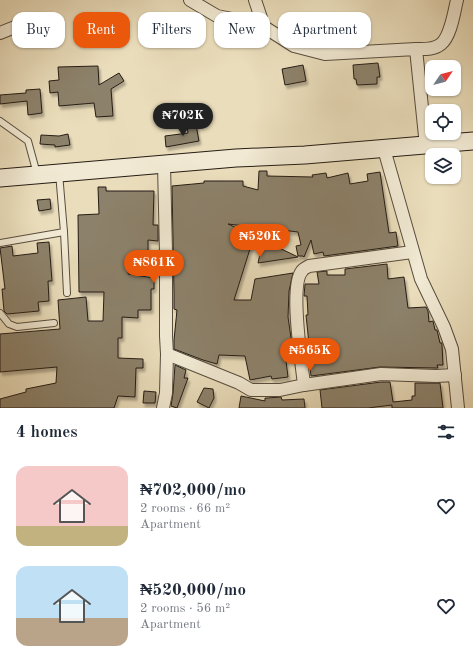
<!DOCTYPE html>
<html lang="en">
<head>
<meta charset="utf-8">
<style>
  :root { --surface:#fff; --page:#f6f6f7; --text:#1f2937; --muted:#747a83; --accent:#ea580c }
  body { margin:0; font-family:"Old Standard TT",serif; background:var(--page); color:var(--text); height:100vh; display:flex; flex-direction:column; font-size:15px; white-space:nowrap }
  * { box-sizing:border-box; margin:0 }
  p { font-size:13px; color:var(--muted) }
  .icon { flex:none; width:22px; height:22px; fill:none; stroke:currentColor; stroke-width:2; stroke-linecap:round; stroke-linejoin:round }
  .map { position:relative; height:408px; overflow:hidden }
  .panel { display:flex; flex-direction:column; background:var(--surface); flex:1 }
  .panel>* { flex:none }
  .top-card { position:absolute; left:12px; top:12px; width:449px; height:36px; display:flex; gap:8px }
  .needle { width:26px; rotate:55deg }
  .tools { position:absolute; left:425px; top:60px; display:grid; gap:8px }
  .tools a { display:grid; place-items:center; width:36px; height:36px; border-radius:8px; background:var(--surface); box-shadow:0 1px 3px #0004; font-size:20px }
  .price { position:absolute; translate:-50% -34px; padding:0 9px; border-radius:14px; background:var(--accent); color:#fff; font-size:13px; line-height:26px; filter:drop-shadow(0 1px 2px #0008) }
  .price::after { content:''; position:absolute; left:50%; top:24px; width:12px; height:9px; margin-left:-6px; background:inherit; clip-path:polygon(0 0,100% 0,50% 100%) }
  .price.current { background:#222; color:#fff }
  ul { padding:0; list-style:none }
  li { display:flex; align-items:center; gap:12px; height:100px; padding:0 16px }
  li span { display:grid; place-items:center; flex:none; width:112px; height:80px; border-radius:12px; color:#555 }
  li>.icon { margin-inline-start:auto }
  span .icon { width:48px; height:48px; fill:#fffc; stroke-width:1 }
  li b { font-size:17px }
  h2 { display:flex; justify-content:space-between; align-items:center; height:48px; padding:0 16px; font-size:17px }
  .pill { padding:0 14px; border-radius:12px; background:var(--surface); box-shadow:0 1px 3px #0004; font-size:14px; line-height:36px }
  .pill.current { background:var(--accent); color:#fff }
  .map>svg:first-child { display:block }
  .building { fill:#8c816b; stroke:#261d14; filter:url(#shadow) }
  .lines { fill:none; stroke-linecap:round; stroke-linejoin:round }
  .lane-casing { stroke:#574d3e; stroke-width:8 }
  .street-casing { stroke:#574d3e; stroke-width:14 }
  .secondary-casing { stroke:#261d14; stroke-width:19 }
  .lane { stroke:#f1e9d3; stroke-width:6 }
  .street { stroke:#f1e9d3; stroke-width:12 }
  .secondary { stroke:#f1e9d3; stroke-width:17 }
</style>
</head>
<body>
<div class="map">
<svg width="473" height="408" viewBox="0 0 473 408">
  <defs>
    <filter id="shadow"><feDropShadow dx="2" dy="3.5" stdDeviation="1" flood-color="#0004"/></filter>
  </defs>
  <rect width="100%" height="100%" fill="#eaddbb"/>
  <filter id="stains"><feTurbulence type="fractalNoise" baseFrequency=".005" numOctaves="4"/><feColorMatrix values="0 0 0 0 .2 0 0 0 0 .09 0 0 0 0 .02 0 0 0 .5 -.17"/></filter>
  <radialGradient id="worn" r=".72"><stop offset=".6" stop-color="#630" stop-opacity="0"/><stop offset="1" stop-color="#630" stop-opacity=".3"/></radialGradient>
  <g class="building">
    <polygon points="378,63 380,77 377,77 377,84 357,85 356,79 354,79 353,65"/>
    <polygon points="303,65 306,81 285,85 282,69"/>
    <polygon points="98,66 99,85 119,73 124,81 111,89 113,116 96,117 94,103 59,106 58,92 50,93 49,81 59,80 58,67"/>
    <polygon points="40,89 42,113 28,115 27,101 0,104 0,95 26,93 26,90"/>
    <polygon points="196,125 199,141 166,147 165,136 188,133 187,126"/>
    <polygon points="68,134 70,145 55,147 55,145 40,144 41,135 59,136"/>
    <polygon points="259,171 267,171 267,176 313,177 312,175 326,173 327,178 348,173 350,184 368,181 367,174 380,172 389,233 396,232 398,246 324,256 323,252 314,254 311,240 304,257 303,256 298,256 296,246 301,245 298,232 282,230 282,228 262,225 261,228 228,224 254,236 234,300 251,300 255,279 293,273 289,291 288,317 293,352 285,353 288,377 272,379 271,376 250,380 245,356 219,355 217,364 203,360 174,349 174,340 177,310 174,309 174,293 172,186 204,183 204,181 243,181 243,186 258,190"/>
    <polygon points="98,187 106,187 106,191 154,191 153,225 158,225 158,241 148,240 148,254 131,254 128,274 154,278 154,289 151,289 151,310 138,310 138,318 122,317 122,338 118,338 118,358 143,359 143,368 136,368 135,397 118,396 114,408 0,408 0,399 26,392 26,389 56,383 57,367 0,372 0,334 60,329 58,300 86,297 88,321 103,321 104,292 79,292 78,215 99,214"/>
    <polygon points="50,199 51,209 39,211 37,200"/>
    <polygon points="263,240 273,245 298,257 258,263"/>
    <polygon points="49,242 52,281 48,281 49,301 38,302 39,311 7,314 4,311 2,289 5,289 0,248 12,246 13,256 38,253 37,243"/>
    <polygon points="387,264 388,279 404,277 408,308 426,307 428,311 429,322 433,321 435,330 437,330 440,343 442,343 442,345 443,365 437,365 438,368 436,368 380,367 311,376 307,344 309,344 306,315 308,315 307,296 304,296 305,284 319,284 317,272 327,271 327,275 345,275 345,269"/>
    <polygon points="175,365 186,370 184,378 188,378 177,408 171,406 173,393"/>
    <polygon points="381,382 390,382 393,402 412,400 412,396 415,396 415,383 440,383 443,408 392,408 392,405 368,408 322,408 320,390"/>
    <polygon points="204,388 213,389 214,398 209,408 197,402"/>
    <polygon points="144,391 156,392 155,403 143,403"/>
    <polygon points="241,396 265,401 265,398 267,398 281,397 282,400 304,399 305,408 239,408"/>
  </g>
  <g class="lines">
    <g class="lane-casing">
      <g id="lane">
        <polyline points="0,121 28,141 37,174"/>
        <polyline points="64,232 67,293"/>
        <polyline points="0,243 64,232 59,173"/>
        <polyline points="0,313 9,324 17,327 54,323"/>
      </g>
    </g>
    <g class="street-casing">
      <g id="street">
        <polyline points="190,0 217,16 261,25 294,46 325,54 416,49 426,146"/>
        <polyline points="255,0 261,18 261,25"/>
        <polyline points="0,33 35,19"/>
        <path d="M 416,49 C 424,49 434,50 441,44 C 451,36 454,12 457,0"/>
        <polyline points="384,149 421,279 444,327 452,349 458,408"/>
        <polyline points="167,354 239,383 251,390 280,390 304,385 381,374 436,376 455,375"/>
        <path d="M 304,385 C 302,364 289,286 302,271 C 303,269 307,267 309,266 L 412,252"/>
        <polyline points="163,408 166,393 167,354 166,336 166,253 164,164"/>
      </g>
    </g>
    <g class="secondary-casing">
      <polyline id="secondary" points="0,178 236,158 305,155 473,141"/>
    </g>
    <use href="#lane" class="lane"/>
    <use href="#street" class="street"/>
    <use href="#secondary" class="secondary"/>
  </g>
  <rect width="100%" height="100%" filter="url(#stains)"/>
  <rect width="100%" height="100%" fill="url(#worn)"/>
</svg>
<div class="tools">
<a><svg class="needle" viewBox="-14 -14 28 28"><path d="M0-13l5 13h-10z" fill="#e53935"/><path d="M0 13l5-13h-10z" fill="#747a83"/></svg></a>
<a><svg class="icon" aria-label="locate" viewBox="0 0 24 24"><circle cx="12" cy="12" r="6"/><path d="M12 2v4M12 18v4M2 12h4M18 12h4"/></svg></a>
<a><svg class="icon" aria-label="layers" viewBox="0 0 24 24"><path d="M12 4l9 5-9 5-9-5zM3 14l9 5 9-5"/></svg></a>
</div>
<b class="price current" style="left:183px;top:137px">₦702K</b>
<b class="price" style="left:260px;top:258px">₦520K</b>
<b class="price" style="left:154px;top:284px">₦861K</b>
<b class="price" style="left:310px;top:372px">₦565K</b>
<div class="top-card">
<a class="pill">Buy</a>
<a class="pill current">Rent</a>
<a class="pill">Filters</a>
<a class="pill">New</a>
<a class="pill">Apartment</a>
</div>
</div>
<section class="panel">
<h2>4 homes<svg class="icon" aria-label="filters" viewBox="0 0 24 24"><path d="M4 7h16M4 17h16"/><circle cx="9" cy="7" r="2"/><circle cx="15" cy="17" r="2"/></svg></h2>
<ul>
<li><span style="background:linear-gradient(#f6c9c9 75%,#c2b280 0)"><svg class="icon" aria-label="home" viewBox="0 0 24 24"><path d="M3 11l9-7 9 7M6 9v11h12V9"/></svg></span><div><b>₦702,000/mo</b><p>2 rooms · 66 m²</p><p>Apartment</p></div><svg class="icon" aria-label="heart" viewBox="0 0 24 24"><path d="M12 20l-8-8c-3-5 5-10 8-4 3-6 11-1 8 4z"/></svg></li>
<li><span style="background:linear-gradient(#bfe0f5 65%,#b9a48a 0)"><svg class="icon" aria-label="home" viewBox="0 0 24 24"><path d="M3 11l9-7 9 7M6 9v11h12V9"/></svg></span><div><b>₦520,000/mo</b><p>2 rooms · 56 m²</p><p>Apartment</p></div><svg class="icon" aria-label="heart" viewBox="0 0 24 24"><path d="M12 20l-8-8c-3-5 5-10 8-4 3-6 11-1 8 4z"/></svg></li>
</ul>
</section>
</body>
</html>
